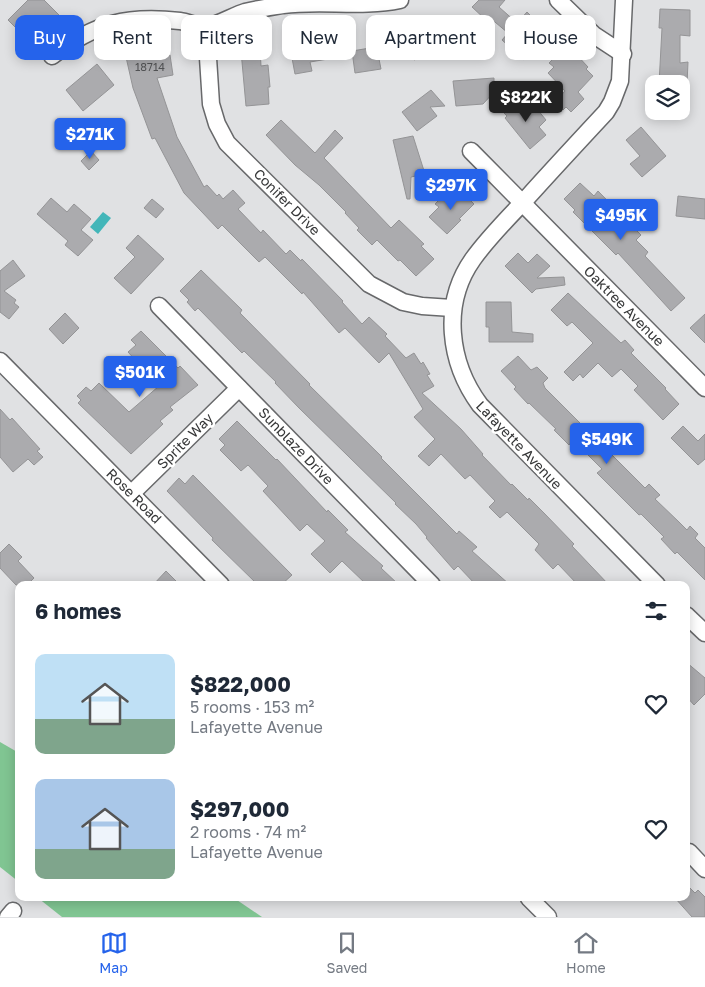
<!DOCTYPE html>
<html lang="en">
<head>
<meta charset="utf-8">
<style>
  :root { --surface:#fff; --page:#f2f2f3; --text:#1f2937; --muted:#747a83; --line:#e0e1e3; --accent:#2563eb }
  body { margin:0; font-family:"Golos Text",sans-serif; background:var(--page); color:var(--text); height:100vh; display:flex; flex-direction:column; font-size:19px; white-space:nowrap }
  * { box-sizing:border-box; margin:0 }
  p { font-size:16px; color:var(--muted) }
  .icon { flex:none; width:28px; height:28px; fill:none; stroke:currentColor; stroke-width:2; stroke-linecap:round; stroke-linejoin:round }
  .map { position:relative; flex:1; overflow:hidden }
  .panel { position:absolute; left:15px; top:581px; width:675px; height:320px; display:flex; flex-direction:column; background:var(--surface); border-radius:10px; box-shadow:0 2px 12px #0003 }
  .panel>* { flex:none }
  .hud { position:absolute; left:15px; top:15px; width:675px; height:45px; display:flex; gap:10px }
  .controls { position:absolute; left:645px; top:75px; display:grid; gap:10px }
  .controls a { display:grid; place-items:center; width:45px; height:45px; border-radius:10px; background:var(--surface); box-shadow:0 2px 12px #0003; font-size:25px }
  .price { position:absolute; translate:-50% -42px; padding:0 11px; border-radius:5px; background:var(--accent); color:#fff; font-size:16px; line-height:32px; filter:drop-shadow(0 1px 2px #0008) }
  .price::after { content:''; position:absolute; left:50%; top:30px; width:15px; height:11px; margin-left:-8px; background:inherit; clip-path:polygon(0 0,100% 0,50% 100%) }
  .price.selected { background:#222; color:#fff }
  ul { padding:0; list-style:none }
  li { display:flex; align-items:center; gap:15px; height:125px; padding:0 20px }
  li span { display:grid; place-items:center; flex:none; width:140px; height:100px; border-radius:10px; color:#555 }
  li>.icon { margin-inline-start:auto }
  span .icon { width:60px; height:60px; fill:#fffc; stroke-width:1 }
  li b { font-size:21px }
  h2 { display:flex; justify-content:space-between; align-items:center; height:60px; padding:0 20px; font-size:21px }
  .tag { padding:0 18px; border-radius:10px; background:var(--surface); box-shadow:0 2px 12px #0003; font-size:18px; line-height:45px }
  .tag.selected { background:var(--accent); color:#fff }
  .tabs { display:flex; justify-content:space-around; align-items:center; height:70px; border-top:1px solid var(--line); background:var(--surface); font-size:14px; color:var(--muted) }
  .tabs a { display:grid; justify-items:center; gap:2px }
  .tabs .selected { color:var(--accent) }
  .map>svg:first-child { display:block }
  .forest { fill:#80c592 }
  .water { fill:#43b6b9 }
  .building { fill:#ababae; stroke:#949496 }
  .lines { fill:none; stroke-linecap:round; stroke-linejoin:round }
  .minor-casing { stroke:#68696b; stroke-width:19 }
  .minor { stroke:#fff; stroke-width:16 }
  .labels { text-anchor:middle; stroke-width:5; stroke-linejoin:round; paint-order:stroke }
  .number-label { font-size:11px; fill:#525355 }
  .street-label { font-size:14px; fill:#353637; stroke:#fff }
</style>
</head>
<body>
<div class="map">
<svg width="705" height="917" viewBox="0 0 705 917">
  <rect width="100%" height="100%" fill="#e0e1e3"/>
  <g class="forest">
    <polygon points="0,742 19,753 19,882 0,867"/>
    <polygon points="38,898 234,898 262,917 62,917"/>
  </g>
  <polygon class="water" points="103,212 111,218 98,234 90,227"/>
  <g class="building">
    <polygon points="28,0 44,0 59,15 47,27 43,23 27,39 8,20"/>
    <polygon points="479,0 505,0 499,7 517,23 527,12 539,24 526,38 535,47 524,60 502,40 508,33 489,17 486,20 472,7"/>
    <polygon points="660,9 690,10 690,36 680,35 680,63 688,62 687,84 659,84 662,28 659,28"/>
    <polygon points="441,24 450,43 414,60 403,37 419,30 421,34"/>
    <polygon points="324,38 328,59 310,62 312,71 295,74 289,42 303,39 304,42"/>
    <polygon points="389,39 392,57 379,59 381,69 355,73 352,51 376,47 375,42"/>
    <polygon points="565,47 572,54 574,52 588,67 586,69 593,76 578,92 584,99 571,112 566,107 563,110 555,102 565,91 548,73 554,67 549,63"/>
    <polygon points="260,49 261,66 268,65 270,87 268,87 269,104 246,106 241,51"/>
    <polygon points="141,55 142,59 170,55 173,75 157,78 177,137 204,187 207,185 217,196 219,194 223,199 233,190 245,203 238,209 261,233 263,230 286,254 290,250 301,261 302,259 343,301 342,302 362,324 369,317 387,334 385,336 406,358 414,353 421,364 423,362 430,374 427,375 434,386 422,393 461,429 483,454 482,455 511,485 512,484 528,500 529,498 544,513 574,544 572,546 609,585 578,585 558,564 553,569 535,550 539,544 507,512 500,518 489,507 495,501 470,475 465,479 441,454 429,466 418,456 435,439 414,417 423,409 389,353 379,363 345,328 339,333 303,292 302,294 265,257 259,262 222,225 218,229 184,193 155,138 152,139 133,88 126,57"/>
    <polygon points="97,64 114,85 83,111 66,90"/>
    <polygon points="494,78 494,92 483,104 456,106 453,81"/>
    <polygon points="431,90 445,106 430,107 437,116 417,131 402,112"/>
    <polygon points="515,101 519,106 521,104 525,110 533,104 546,120 539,127 546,135 530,149 505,118 507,116 502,111"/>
    <polygon points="281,120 315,153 335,130 343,138 324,158 391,228 399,220 424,244 421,246 434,259 416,276 400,260 398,261 377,240 372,245 357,230 359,228 345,213 346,212 319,185 295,165 266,135"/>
    <polygon points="641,127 666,156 642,177 630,164 640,156 626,140"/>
    <polygon points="413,136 425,174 411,177 410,199 407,199 393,140"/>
    <polygon points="91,151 99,160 89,170 81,161"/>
    <polygon points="580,183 594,196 598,191 641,235 636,240 648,252 645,256 685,298 671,311 618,253 616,255 573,212 575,210 564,199"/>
    <polygon points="458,188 474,204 459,219 461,220 447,234 429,217 439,207 435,204 443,196 447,199"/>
    <polygon points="678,196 705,199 705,219 676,216"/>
    <polygon points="51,198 67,212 74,204 91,219 81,230 93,240 78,256 65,245 68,241 37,214"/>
    <polygon points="152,199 164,209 156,218 144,208"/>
    <polygon points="138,235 164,259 131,294 114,278 135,257 126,248"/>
    <polygon points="518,253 528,263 537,254 550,266 537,278 564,277 565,285 536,289 532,293 505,266"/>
    <polygon points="13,260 25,276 4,291 16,300 14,303 19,307 9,319 0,312 0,271"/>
    <polygon points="201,270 242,310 240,313 310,384 309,385 382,457 381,458 457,534 459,531 477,547 472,551 510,585 476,585 458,566 454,570 426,538 427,537 416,524 395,504 396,503 299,408 275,383 276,382 244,351 242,353 198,308 195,311 187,302 189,300 180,291"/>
    <polygon points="568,293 621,343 625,340 634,350 631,353 666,388 665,389 679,404 663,420 634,390 638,386 621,369 612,377 598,363 583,378 580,374 573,381 564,372 593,343 572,322 567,326 551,310"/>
    <polygon points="486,302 511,302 512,332 533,334 533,342 489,342 489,327 486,327"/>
    <polygon points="65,313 79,328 63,344 49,329"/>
    <polygon points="705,314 705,343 690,328"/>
    <polygon points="141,331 178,368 180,366 198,385 170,407 173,410 160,421 163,424 131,454 78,403 81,400 77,396 86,387 91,391 99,383 129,412 159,386 128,352 136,345 131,340"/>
    <polygon points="518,356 531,370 537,367 548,378 543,383 545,388 645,488 649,484 660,495 655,499 679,522 687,530 690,526 698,534 695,538 705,548 705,580 677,552 675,554 661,539 664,537 641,514 639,515 597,473 602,469 573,440 569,445 554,430 556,429 529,403 528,404 514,389 516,387 501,371"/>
    <polygon points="0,409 10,420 12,418 40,449 37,451 43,457 34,465 28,459 13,472 0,457"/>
    <polygon points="237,421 276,460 277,459 327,512 328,510 348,530 345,532 383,566 381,568 399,585 367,585 342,561 330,573 311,554 325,541 307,524 300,531 263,491 268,486 248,465 241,471 220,450 225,445 219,439"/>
    <polygon points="683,426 698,441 705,434 705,459 698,465 671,438"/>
    <polygon points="193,475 292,575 281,585 258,585 212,540 213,538 167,491 179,478 185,484"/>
    <polygon points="9,544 22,557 18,561 34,578 27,585 16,585 0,568 0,553"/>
    <polygon points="166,571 180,585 153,585"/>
    <polygon points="686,662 705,678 705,694 694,705 686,696"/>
    <polygon points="686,884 695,893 698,890 705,897 705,917 692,917 675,898 686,898"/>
  </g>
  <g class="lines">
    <g class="minor-casing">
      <g id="minor">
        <polyline points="558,0 594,35 623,54"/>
        <path d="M 624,0 L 620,81 L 612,102 L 606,112 C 579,141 552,170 526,199 C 508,218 488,238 473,259 C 441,304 449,363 480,405 L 657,585"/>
        <polyline points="206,27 211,104 217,124 227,143 369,284 403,302 422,306 452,308"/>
        <path d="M 52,56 C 95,23 127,15 180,21 C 188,22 198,27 206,27 C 216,26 235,15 245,12 C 257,9 271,7 283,5 C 322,0 362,8 400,0"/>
        <polyline points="471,151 705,388"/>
        <polyline points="159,306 432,585"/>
        <polyline points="0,361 221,585"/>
        <polyline points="132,493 239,388"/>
        <polyline points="686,615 705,633"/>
        <polyline points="689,852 705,869"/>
        <polyline points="529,898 548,917"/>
        <polyline points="8,917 13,911"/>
      </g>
    </g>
    <use href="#minor" class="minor"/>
  </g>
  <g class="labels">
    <g class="number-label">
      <text x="150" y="71">18714</text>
    </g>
    <g class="street-label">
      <text transform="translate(287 202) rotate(45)" y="5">Conifer Drive</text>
      <text transform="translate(624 306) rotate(45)" y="5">Oaktree Avenue</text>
      <text transform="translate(185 441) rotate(-45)" y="5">Sprite Way</text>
      <text transform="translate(519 445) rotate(46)" y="5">Lafayette Avenue</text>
      <text transform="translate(296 446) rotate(46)" y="5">Sunblaze Drive</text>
      <text transform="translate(134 496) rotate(45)" y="5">Rose Road</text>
    </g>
  </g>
</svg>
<div class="controls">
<a><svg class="icon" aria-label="layers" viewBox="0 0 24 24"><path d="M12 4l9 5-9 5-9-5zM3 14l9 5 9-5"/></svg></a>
</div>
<b class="price selected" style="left:526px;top:123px">$822K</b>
<b class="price" style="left:90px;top:160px">$271K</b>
<b class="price" style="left:451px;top:211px">$297K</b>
<b class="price" style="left:621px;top:241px">$495K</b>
<b class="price" style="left:140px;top:398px">$501K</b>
<b class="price" style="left:607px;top:465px">$549K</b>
<div class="hud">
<a class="tag selected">Buy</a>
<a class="tag">Rent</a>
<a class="tag">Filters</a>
<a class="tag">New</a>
<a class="tag">Apartment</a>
<a class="tag">House</a>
</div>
<section class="panel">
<h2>6 homes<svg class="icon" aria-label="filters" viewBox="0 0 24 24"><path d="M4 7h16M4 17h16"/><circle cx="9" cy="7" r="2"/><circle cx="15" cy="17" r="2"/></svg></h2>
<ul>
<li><span style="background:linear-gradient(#bfe0f5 65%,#7fa58c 0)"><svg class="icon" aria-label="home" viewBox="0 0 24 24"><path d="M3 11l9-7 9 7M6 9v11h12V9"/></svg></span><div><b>$822,000</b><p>5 rooms · 153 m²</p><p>Lafayette Avenue</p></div><svg class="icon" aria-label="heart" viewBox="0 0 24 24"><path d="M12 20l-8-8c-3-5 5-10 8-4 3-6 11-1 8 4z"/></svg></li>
<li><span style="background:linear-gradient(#a9c7e8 70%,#7fa58c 0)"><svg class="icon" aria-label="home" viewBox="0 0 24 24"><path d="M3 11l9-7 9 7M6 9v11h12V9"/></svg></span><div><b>$297,000</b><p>2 rooms · 74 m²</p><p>Lafayette Avenue</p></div><svg class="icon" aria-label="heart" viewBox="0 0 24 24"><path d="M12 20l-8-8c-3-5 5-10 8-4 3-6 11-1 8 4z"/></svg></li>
</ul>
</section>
</div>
<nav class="tabs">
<a class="selected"><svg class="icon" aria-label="map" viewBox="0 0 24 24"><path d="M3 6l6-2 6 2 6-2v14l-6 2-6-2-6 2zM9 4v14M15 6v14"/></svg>Map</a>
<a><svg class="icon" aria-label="saved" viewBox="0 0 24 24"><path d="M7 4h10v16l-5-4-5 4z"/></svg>Saved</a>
<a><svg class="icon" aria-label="home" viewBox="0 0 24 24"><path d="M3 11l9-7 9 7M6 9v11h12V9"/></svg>Home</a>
</nav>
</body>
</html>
